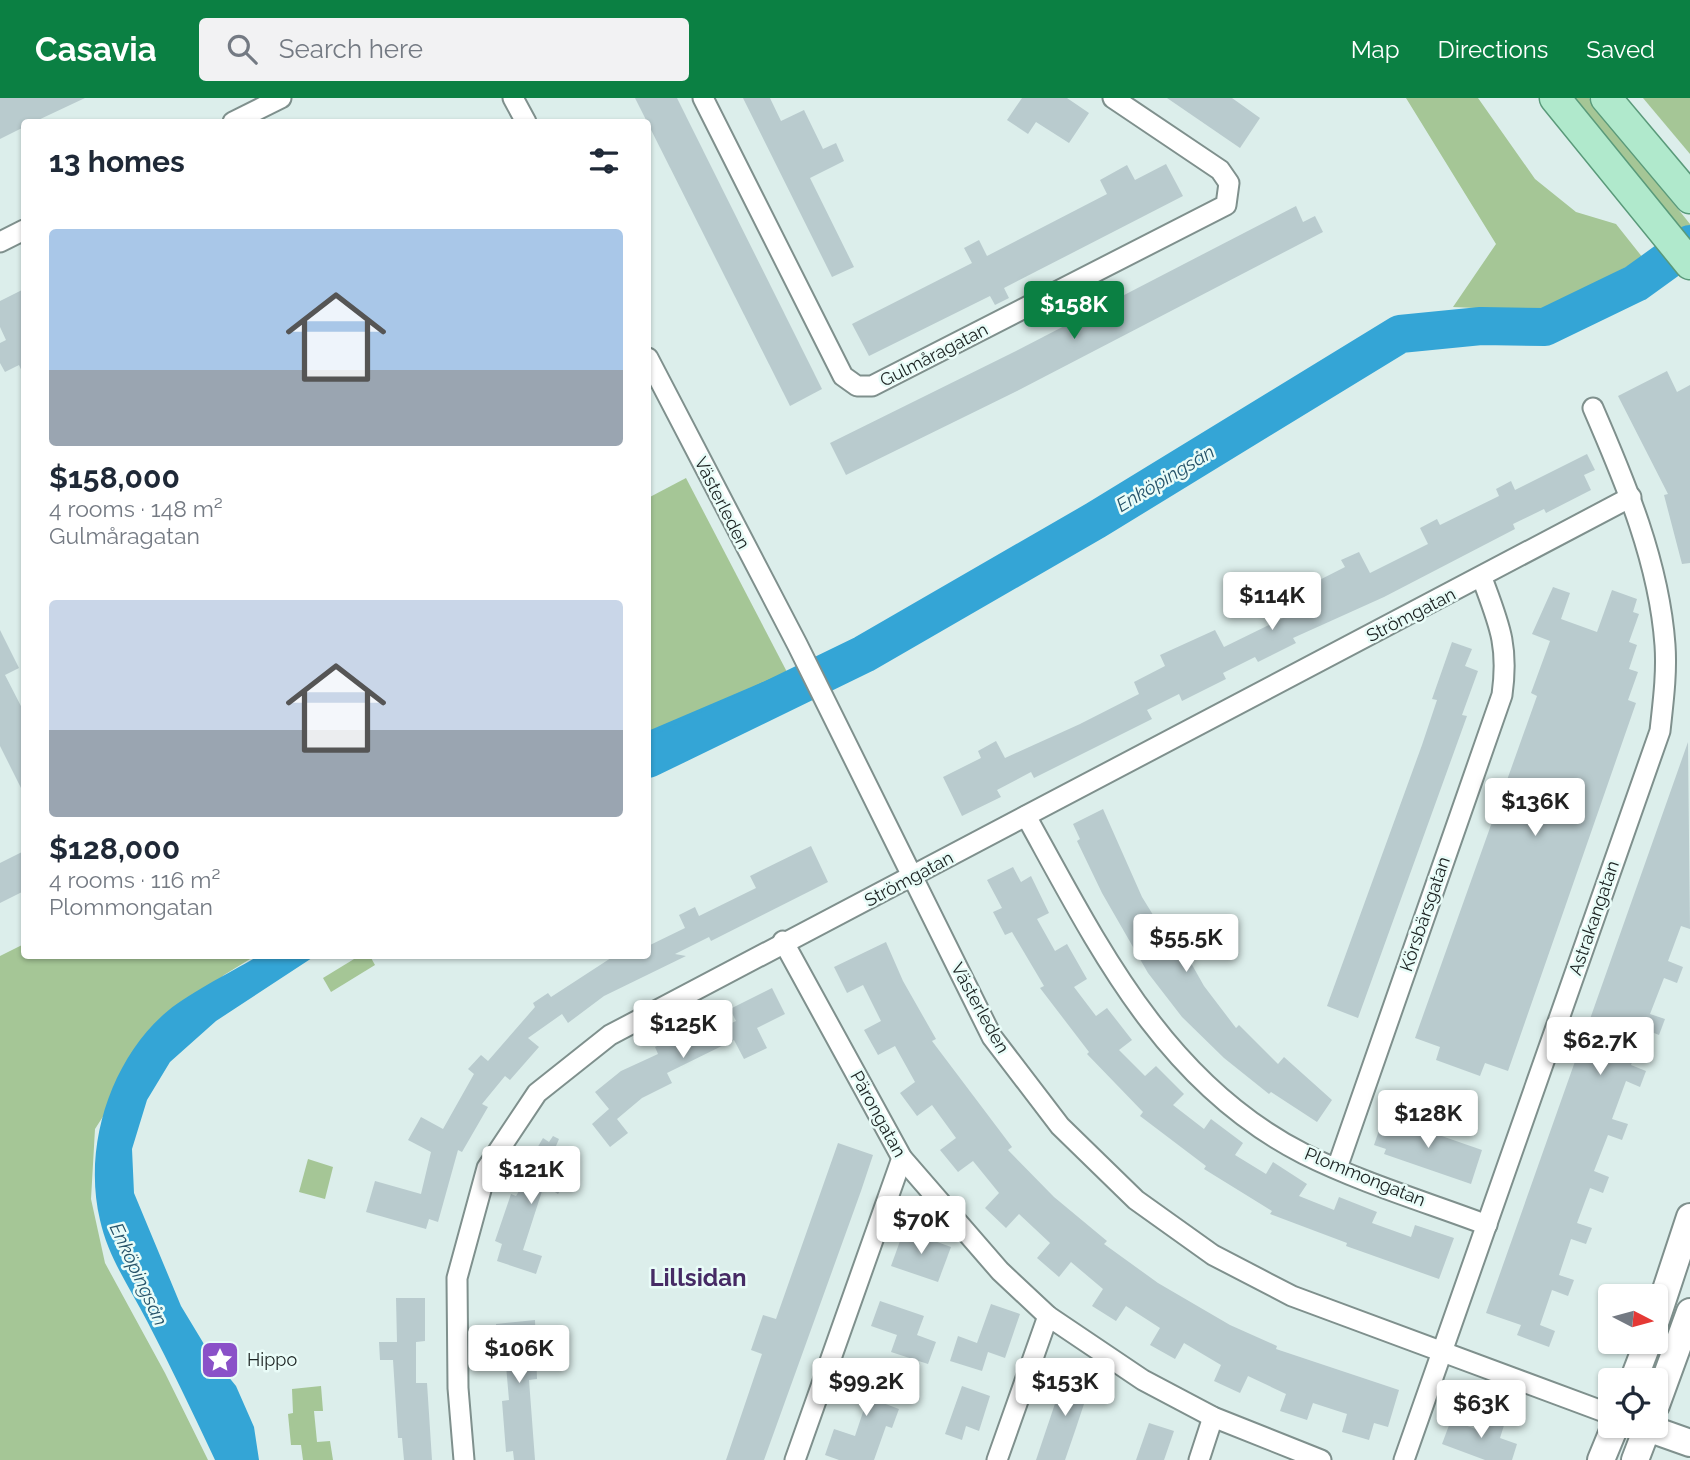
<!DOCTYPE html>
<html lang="en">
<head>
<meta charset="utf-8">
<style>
  :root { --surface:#fff; --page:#f2f2f3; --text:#1f2937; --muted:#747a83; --accent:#0b8043 }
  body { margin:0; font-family:Raleway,sans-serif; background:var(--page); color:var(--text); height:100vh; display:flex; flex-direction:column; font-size:26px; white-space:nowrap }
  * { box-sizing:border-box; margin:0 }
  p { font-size:23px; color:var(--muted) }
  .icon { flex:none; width:38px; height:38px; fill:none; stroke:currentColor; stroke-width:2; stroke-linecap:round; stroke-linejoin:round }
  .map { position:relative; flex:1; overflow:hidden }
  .drawer { position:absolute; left:21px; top:21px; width:630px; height:840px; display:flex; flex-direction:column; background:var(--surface); border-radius:7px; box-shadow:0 2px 5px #0004 }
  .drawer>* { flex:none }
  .needle { width:46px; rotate:96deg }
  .fabs { position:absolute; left:1598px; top:1186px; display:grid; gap:14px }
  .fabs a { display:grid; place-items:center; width:70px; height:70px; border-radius:7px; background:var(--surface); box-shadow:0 2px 5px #0004; font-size:35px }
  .price { position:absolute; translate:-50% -60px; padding:0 16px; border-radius:7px; background:#fff; color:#222; font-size:23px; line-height:46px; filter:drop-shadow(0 2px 4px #0008) }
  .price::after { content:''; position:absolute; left:50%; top:42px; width:21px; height:16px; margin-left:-10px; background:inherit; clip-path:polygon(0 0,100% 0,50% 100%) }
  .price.active { background:var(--accent); color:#fff }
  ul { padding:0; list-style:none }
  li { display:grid; align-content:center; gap:14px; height:371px; padding:0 28px }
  li span { display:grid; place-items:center; height:217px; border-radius:7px; color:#555 }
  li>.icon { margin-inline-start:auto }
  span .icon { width:126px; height:126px; fill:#fffc; stroke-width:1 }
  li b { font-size:30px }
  h2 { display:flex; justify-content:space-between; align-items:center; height:84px; padding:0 28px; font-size:30px }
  header { display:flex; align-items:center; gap:42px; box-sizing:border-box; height:98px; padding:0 35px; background:var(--accent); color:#fff }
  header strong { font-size:33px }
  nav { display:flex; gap:38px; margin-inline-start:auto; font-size:24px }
  .search { width:490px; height:63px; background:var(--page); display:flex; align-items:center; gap:18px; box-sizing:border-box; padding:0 24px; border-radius:7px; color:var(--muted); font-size:26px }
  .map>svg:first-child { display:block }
  .green { fill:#a5c696 }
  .water { fill:#34a5d6 }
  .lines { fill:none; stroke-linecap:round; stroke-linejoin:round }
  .river { stroke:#34a5d6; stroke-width:38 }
  .building { fill:#b9cbce }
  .street-casing { stroke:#7f908d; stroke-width:23 }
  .secondary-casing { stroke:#7f908d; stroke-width:30 }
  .primary-casing { stroke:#5a9a7a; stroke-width:33 }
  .street { stroke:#fff; stroke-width:19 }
  .secondary { stroke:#fff; stroke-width:26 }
  .primary { stroke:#b0e9cc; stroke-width:30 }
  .labels { text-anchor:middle; stroke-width:5; stroke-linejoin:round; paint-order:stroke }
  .street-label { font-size:18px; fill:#1b2221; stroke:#e9fcf8 }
  .poi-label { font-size:18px; fill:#1b2221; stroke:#e9fcf8; text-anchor:start }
  .water-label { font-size:19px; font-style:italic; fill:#265369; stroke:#e9fcf8 }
  .district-label { font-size:24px; font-weight:bold; fill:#462b65; stroke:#e9fcf8 }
</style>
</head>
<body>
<header>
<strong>Casavia</strong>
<div class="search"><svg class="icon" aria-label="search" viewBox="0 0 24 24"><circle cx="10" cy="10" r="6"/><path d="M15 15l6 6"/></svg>Search here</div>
<nav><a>Map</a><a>Directions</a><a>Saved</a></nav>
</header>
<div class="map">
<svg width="1690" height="1362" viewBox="0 0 1690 1362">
  <rect width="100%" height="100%" fill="#dceeeb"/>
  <g class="green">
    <polygon points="1406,0 1478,0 1535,81 1576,114 1616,126 1643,160 1543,213 1453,209 1496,146"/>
    <polygon points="1574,0 1589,0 1690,126 1690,145"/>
    <polygon points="1643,0 1690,0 1690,56"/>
    <polygon points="686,380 787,574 648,640 648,400"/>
    <polygon points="24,846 24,858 255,858 224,877 152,942 95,1031 91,1101 105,1165 165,1275 208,1362 0,1362 0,858"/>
    <polygon points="359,858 370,858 375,867 331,894 323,880"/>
    <polygon points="308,1061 333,1069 325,1101 299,1094"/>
    <polygon points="321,1288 323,1313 314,1313 317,1344 330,1343 333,1362 303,1362 301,1347 291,1347 288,1316 293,1315 292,1291"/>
  </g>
  <g class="water">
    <polygon points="777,578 788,597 648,658 648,633"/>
    <path d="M 258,858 L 315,858 L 216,923 L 170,964 L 147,1002 L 132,1051 L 134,1095 L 181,1208 L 210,1256 L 236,1288 L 254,1329 L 259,1362 L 215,1362 C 193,1315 171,1269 147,1223 C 130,1190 108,1159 100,1122 C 83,1051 109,966 163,917 C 186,896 230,875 258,858 Z"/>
  </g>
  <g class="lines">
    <polyline class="river" points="648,661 864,556 1096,422 1400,236 1481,228 1545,229 1636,185 1690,146"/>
  </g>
  <g class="building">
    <polygon points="0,0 85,0 34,24 24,24 24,29 0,41"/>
    <polygon points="635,0 677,0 822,291 790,308"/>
    <polygon points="743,0 770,0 781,23 804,12 823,51 836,45 844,63 810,80 854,169 832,179"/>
    <polygon points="1022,0 1067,0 1089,15 1069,45 1036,24 1028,36 1007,22"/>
    <polygon points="1167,0 1232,0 1260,20 1240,50"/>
    <polygon points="1166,66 1183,98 1004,190 1009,200 995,207 990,198 869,258 852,226 972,165 964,150 979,142 987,158 1107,96 1100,82 1127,67 1135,82"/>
    <polygon points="1296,108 1303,124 1315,118 1323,134 1017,293 846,377 830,345 1016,253"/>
    <polygon points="24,191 24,278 19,267 5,274 0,265 0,245 6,242 0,229 0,203"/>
    <polygon points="1667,273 1677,294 1690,287 1690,465 1682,466 1664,397 1668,396 1618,298"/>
    <polygon points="1587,356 1595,372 1584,377 1591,392 1546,415 1544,411 1513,426 1515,431 1384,499 1293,540 1296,545 1258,564 1255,559 1223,575 1226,581 1182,603 1179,596 1147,612 1152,621 1034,680 1031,674 997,692 1001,699 962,718 943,679 981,660 978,653 996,643 1005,660 1080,626 1139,596 1134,584 1165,568 1160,557 1215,532 1224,549 1283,520 1272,497 1288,489 1292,496 1345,469 1341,462 1359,454 1370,475 1428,446 1420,430 1437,421 1440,427 1499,398 1496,391 1511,383 1515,392"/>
    <polygon points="1553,489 1570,495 1561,521 1597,534 1612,492 1637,501 1633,514 1639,516 1629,544 1637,547 1629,571 1638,574 1628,602 1636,605 1508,973 1485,965 1480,978 1436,962 1440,949 1415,940 1537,598 1531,595 1550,543 1532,536"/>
    <polygon points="0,532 19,570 5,577 24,614 24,696 0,648"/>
    <polygon points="1452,544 1472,551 1465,568 1478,573 1462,617 1467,618 1358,920 1327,908 1422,647 1437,602 1432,601"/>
    <polygon points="1688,644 1690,831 1681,828 1668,863 1683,869 1677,885 1664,880 1650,916 1665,921 1659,937 1644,931 1631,967 1646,973 1640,989 1626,983 1612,1021 1628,1026 1622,1042 1608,1037 1594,1073 1609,1079 1603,1095 1590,1090 1577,1125 1592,1130 1586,1146 1571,1141 1559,1177 1574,1182 1568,1198 1552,1192 1540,1227 1555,1233 1549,1249 1517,1237 1521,1227 1486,1215"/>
    <polygon points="1103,711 1142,799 1171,846 1178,842 1204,888 1236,930 1239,927 1278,966 1284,959 1332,1002 1317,1024 1271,994 1269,996 1224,960 1182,919 1148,875 1102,795 1077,743 1080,741 1073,726"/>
    <polygon points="811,748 828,784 711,843 709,839 675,856 686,858 604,898 568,925 562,916 528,940 539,949 510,982 505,978 482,1006 488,1009 462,1054 458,1052 438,1124 429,1121 426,1131 366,1114 375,1083 421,1096 431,1054 408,1042 421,1019 443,1031 474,976 468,971 481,957 488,963 535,909 533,905 548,895 551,899 614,858 648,858 648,848 685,830 679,817 695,809 699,818 756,790 750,778"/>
    <polygon points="24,753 24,793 0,805 0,765"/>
    <polygon points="1013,769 1021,784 1031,778 1049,815 1037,821 1055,853 1067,846 1087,881 1074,889 1096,918 1107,910 1132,942 1119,952 1145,978 1156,968 1184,996 1173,1007 1204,1031 1211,1021 1243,1045 1235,1057 1266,1076 1273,1064 1307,1086 1299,1098 1334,1112 1339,1099 1377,1114 1372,1125 1411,1139 1415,1127 1454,1140 1439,1181 1346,1148 1347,1145 1270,1116 1272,1113 1204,1071 1206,1068 1140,1018 1143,1014 1087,956 1089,954 1040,890 1044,888 1012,834 1005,837 993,814 1002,810 987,782"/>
    <polygon points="886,844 903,883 936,941 932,943 1012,1049 1008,1052 1054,1099 1107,1143 1104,1146 1158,1185 1230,1227 1277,1248 1276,1251 1399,1292 1388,1329 1374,1325 1369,1342 1342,1334 1347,1316 1313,1305 1307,1322 1280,1313 1286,1296 1248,1278 1240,1295 1214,1283 1221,1267 1184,1245 1175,1261 1150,1247 1160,1230 1126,1208 1116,1223 1092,1208 1103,1191 1071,1164 1059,1179 1037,1160 1050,1145 1019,1116 1006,1130 985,1110 999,1095 973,1063 958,1074 940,1052 956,1040 932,1007 917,1018 900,995 915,984 895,948 878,957 864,932 881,923 863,887 847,895 834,869"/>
    <polygon points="772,890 785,916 757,930 767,950 744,961 734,942 667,975 672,985 642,1000 617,1021 628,1035 610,1049 592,1026 609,1011 595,994 621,973 658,956 655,949 698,928 703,938 736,923 730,911"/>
    <polygon points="1384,1018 1482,1052 1471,1086 1384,1056 1386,1051 1374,1047"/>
    <polygon points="553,1038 559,1041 556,1048 572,1056 561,1074 569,1078 558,1096 544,1087 523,1152 542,1158 536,1176 497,1163 502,1146 495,1143 511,1096 516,1098 539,1060 533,1057 543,1040 549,1044"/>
    <polygon points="838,1045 873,1057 861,1093 764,1362 726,1362 762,1256 751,1252 763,1217 776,1221"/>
    <polygon points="904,1132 951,1149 938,1184 891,1168"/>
    <polygon points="396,1200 425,1200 425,1243 416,1244 416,1285 427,1285 432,1362 404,1362 402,1340 398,1340 393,1262 380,1262 379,1244 397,1244"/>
    <polygon points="880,1203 924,1218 917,1237 936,1244 928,1266 891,1254 897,1237 871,1228"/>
    <polygon points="991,1206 1020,1216 1005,1260 988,1254 982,1273 950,1263 958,1238 977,1245"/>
    <polygon points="535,1222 537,1281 529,1282 535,1362 514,1362 513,1353 506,1354 502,1303 509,1302 505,1256 498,1257 496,1226"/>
    <polygon points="858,1266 893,1278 883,1305 899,1311 892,1330 886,1328 874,1362 839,1362 825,1357 834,1331 855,1338 866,1305 847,1298"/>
    <polygon points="1066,1273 1092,1282 1076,1330 1065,1362 1036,1362"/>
    <polygon points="962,1288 990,1298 979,1333 966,1328 962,1342 945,1336"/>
    <polygon points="1488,1315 1506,1321 1500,1340 1517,1346 1512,1362 1485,1362 1442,1346 1451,1322 1481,1333"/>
    <polygon points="1149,1325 1174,1333 1164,1362 1136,1362"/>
  </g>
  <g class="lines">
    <g class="street-casing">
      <g id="street">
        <polyline points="513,0 526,24"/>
        <polyline points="703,0 843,278 857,288 872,288 1226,107 1229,85 1220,72 1113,0"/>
        <polyline points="233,24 281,0"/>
        <polyline points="0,144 24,132"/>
        <polyline points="648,260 797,546 992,939 1060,1028 1136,1102 1213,1157 1292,1198 1610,1316"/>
        <path d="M 1026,718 C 1098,848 1164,985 1304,1056 C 1362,1085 1426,1104 1487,1127"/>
        <polyline points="783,843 902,1060 1000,1173 1048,1218 1143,1282 1213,1319 1321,1362"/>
        <path d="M 1337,1070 L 1502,597 C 1509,547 1499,526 1482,480"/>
        <polyline points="464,1362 458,1290 457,1180 487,1070 537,995 610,937 1631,399"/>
        <polyline points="795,1362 902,1060"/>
        <polyline points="997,1362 1048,1218"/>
        <polyline points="1199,1362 1213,1319"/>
        <path d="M 1404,1362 L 1660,633 C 1663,605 1667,576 1665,547 C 1659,464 1626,386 1593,310"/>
      </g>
    </g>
    <g class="secondary-casing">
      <g id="secondary">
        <polyline points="1656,1222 1690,1119"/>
        <polyline points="1633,1283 1648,1244"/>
        <polyline points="1656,1307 1690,1214"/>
        <polyline points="1642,1328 1690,1345"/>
        <polyline points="1601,1362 1615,1328"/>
        <polyline points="1635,1362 1648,1328"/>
      </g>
    </g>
    <g class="primary-casing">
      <g id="primary">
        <polyline points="1555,0 1690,166"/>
        <polyline points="1606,0 1690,100"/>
      </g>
    </g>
    <use href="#street" class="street"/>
    <use href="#secondary" class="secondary"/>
    <use href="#primary" class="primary"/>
  </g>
  <defs>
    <g id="sight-square" transform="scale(2.0125)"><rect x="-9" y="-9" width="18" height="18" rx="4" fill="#8a51c8" stroke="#e9fcf8"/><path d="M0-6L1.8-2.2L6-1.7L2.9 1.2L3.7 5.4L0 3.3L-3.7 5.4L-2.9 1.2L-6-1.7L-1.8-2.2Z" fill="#fff"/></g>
  </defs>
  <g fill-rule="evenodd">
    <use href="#sight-square" x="220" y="1262"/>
  </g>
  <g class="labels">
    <g class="street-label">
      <text transform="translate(934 257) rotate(-27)" y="6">Gulmåragatan</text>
      <text transform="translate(722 405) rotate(63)" y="6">Västerleden</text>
      <text transform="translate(1411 517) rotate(-27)" y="6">Strömgatan</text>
      <text transform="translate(909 781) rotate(-28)" y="6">Strömgatan</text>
      <text transform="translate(1425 816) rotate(-71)" y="6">Körsbärsgatan</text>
      <text transform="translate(1594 820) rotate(-71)" y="6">Astrakangatan</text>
      <text transform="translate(980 910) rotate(61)" y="6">Västerleden</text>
      <text transform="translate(878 1016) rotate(61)" y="6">Pärongatan</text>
      <text transform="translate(1365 1079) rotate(22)" y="6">Plommongatan</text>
    </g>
    <g class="poi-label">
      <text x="247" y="1268">Hippo</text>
    </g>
    <g class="water-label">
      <text transform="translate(1165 380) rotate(-31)" y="7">Enköpingsån</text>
      <text transform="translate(139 1176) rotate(65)" y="7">Enköpingsån</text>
    </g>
    <g class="district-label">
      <text x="698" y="1188">Lillsidan</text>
    </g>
  </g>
</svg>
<div class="fabs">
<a><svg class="needle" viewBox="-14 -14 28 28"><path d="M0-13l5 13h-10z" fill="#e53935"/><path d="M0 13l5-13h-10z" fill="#747a83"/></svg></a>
<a><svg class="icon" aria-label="locate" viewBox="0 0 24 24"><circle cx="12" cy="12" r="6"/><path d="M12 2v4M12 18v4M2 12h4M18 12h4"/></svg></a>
</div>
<b class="price active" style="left:1074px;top:243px">$158K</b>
<b class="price" style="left:1272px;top:534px">$114K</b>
<b class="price" style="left:1535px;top:740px">$136K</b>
<b class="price" style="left:1186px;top:876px">$55.5K</b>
<b class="price" style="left:683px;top:962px">$125K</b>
<b class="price" style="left:1600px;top:979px">$62.7K</b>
<b class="price" style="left:1428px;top:1052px">$128K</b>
<b class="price" style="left:531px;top:1108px">$121K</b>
<b class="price" style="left:921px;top:1158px">$70K</b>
<b class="price" style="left:519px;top:1287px">$106K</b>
<b class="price" style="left:866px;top:1320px">$99.2K</b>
<b class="price" style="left:1065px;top:1320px">$153K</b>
<b class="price" style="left:1481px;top:1342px">$63K</b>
<section class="drawer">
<h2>13 homes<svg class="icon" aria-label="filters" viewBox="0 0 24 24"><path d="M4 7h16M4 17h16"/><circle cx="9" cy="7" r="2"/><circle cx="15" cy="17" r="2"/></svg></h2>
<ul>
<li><span style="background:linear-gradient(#a9c7e8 65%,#9aa5b1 0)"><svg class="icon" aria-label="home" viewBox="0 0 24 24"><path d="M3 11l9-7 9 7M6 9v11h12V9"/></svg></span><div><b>$158,000</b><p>4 rooms · 148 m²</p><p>Gulmåragatan</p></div></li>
<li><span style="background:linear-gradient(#c9d6e8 60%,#9aa5b1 0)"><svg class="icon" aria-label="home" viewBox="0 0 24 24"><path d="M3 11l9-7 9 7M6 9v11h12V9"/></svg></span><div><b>$128,000</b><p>4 rooms · 116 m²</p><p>Plommongatan</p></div></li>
</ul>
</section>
</div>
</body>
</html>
